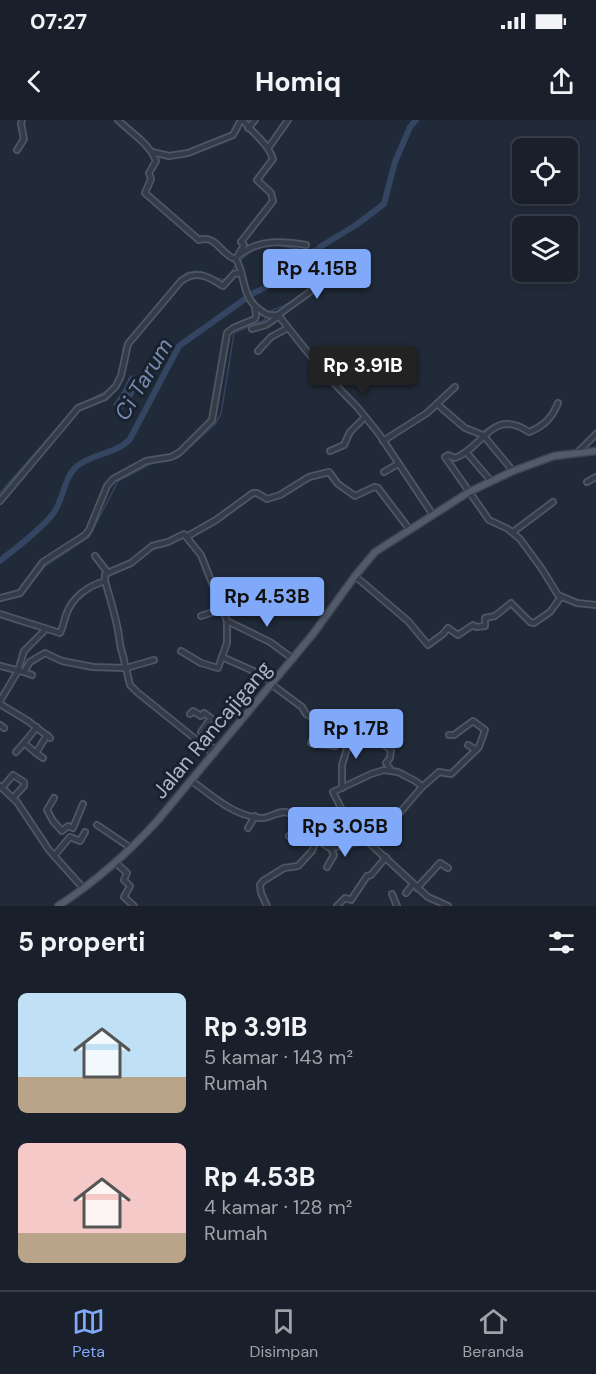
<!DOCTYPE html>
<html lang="id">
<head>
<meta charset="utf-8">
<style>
  :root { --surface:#19202b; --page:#222833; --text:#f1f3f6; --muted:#9fa3a9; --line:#373e47; --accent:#80a9fa }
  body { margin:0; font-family:"DM Sans",sans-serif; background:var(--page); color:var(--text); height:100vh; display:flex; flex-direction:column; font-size:22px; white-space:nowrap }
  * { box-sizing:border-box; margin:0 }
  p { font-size:20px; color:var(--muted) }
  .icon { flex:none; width:33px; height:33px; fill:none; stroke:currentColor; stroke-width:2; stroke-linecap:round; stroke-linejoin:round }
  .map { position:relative; height:786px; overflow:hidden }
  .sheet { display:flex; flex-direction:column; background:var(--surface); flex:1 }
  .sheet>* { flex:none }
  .fabs { position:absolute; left:512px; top:18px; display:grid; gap:12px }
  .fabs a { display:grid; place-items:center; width:66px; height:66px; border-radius:9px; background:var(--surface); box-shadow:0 3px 9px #0003,0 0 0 2px var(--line); font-size:30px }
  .price { position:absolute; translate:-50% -51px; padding:0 14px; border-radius:6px; background:var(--accent); color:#111; font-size:20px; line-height:39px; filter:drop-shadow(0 2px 3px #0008) }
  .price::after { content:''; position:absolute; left:50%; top:36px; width:18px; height:14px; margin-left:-9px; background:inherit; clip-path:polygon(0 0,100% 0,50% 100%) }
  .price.on { background:#222; color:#fff }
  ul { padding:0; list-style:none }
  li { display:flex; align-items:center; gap:18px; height:150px; padding:0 18px }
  li span { display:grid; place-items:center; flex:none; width:168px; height:120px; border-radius:9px; color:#555 }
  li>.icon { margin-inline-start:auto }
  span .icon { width:72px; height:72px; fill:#fffc; stroke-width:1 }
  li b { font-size:26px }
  h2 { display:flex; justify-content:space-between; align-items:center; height:72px; padding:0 18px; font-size:26px }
  .status { display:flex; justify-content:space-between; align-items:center; height:42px; padding:0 30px; background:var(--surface); direction:ltr }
  .status svg { height:16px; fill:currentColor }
  header { display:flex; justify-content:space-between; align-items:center; height:78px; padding:0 18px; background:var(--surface); font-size:27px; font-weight:700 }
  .dock { display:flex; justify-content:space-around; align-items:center; height:84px; border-top:2px solid var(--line); background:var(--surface); font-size:16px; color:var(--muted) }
  .dock a { display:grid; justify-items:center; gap:3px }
  .dock .on { color:var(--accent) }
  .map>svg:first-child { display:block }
  .water { fill:#344561 }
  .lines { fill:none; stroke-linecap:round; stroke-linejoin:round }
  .stream { stroke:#344561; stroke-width:1.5 }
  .river { stroke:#344561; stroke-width:6 }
  .minor-casing { stroke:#4f5764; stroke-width:8 }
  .major-casing { stroke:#3e4553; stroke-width:9 }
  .minor { stroke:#343c49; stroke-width:4.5 }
  .major { stroke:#525b6a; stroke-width:6 }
  .labels { text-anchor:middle; stroke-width:6; stroke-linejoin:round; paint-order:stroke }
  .street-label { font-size:21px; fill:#afb7c6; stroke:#1a212e }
  .water-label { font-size:22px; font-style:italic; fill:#768caf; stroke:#1a212e }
</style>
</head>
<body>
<div class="status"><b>07:27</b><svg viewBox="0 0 49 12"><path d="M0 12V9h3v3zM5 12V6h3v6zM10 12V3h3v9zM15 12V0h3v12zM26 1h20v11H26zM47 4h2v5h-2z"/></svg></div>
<header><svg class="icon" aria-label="back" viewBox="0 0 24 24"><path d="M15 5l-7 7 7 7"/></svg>Homiq<svg class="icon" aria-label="share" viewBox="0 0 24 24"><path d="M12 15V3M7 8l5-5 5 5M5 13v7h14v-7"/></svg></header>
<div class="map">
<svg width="596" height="786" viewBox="0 0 596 786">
  <rect width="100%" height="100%" fill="#212a39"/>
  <polygon class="water" points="130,255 141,259 133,276 122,290 113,285 123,270"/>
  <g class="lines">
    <g class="stream">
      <path d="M 239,142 L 252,130 L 263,126 L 278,125 L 307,131 L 320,127 C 321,133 322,141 321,147 C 317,169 288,186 267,192"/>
      <path d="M 122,242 L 123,229 L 126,221 L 186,153 C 206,146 213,162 227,159 L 236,145"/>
      <polyline points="79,285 109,270"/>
      <polyline points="164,340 178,338 215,304 221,294 234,213 265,200 265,196"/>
      <polyline points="0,373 75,288"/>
      <polyline points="8,478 23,474 44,447 89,417 118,361 154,342"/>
    </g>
    <path class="river" d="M 0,441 C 17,427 38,412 52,395 C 64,381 63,358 77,346 C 93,333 117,334 130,319 L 179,226 L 252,174 L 305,148 L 320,127 L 356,105 L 384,84 L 395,42 L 410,7 L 416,0"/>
    <g class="minor-casing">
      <g id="minor">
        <path d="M 118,0 C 130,12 150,24 156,41 L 149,53 L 151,59 L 145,73 L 199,120 C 217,114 221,136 236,139 C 246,156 241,177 260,190 C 267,195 269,196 278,195 L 325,254 L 358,288 L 379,314 L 433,395"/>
        <polyline points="248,8 255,0"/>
        <polyline points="269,27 288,0"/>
        <polyline points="17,30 24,19 21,4 22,0"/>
        <polyline points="152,32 169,36 188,33 233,15 241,0"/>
        <path d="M 239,135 C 259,119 283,121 306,125"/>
        <path d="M 237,137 L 244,125 L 241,122 L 273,81 L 271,73 L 257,60 L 273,39 C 268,23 253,14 243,0"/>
        <polyline points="278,195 311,171 330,147 342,142"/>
        <polyline points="252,209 266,205 279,196"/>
        <polyline points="258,231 271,217 288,208"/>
        <path d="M 558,283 C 552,298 544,306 529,312 C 492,287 484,327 455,338 L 448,335 L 445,337 L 489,400 L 508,409 L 520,419 L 542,449 L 558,475 L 577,483 L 596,485"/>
        <polyline points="437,284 465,308 483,315 513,351"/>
        <polyline points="383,321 427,293 455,267"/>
        <polyline points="330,331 344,325 350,312 365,297"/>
        <polyline points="467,333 491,361"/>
        <polyline points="577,333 596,314"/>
        <polyline points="384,352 398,344"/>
        <polyline points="587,362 596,357"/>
        <path d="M 0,381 L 78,288 L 105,277 L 116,266 L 121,256 L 128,224 L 181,161 C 197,149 209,157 223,166 L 234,154 L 241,153"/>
        <polyline points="513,412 553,382"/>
        <polyline points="188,416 216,400 253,373 257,373 267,379 280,375 309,357 329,352 338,364 355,376 374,367 378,368 410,410"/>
        <polyline points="95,436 108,453"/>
        <polyline points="355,456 408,501 428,525 443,514 448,508 458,515 473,505 476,507 485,506 485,498 495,496 511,483 530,502 534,503 550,492 561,477"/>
        <polyline points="105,461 105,454 131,443 152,426 168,422 184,414 201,435 227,501 227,523 218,548 201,543 181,531"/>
        <polyline points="0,478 20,473 43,442 85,415 89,410 107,366 113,359 146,341 171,337 180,332 212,300 227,213 233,208 255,199 256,196 255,187"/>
        <path d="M 0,494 L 60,513 C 63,507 64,501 66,495 C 72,477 88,466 105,461 C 111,482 118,502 120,524 C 121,532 125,538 125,548"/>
        <polyline points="201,496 222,489"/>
        <polyline points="227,501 270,522 293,539"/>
        <polyline points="222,537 258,553 272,563"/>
        <polyline points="0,546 24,552 30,542 45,533 62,541 93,547 126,548 130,565 137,572 214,634"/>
        <polyline points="126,548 154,540"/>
        <polyline points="24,552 32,555"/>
        <polyline points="271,564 302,587 306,594 320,601 311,623 335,626 345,605 368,616 379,623 382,623 391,630 390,638 386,643 391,650"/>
        <polyline points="0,581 18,551 24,531 46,509"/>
        <polyline points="0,584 28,601 50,618"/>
        <polyline points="190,594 193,591 201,596 204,593 211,598 201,612 206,617 206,622 216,631"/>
        <polyline points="0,605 4,608"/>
        <polyline points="24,623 37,607"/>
        <polyline points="468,625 476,630"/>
        <polyline points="16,632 24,623 36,633"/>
        <polyline points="43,638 36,633 47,615"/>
        <path d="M 192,661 C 212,676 235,697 262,698 C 271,698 280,689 289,693 C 302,699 314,719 328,727 L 336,727 L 366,720 L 428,777 L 448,786"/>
        <polyline points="0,666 17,682 49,730 83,768"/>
        <polyline points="2,668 13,655 24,662 24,666 13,678"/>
        <polyline points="342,668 342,645 353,609"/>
        <polyline points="54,678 47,690 53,701 62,711 68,706 73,708 83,684"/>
        <polyline points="97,705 131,728"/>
        <polyline points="248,708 255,696"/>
        <polyline points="289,716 300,704"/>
        <polyline points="372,725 422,667 439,652 451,654 479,627 485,610 473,601 454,615 449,615"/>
        <polyline points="54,736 70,717 80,721 85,712"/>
        <polyline points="115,742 127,753 124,760 130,766 124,777 134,786"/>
        <polyline points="327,747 334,735 330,727"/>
        <polyline points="417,768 440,743 448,748"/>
        <polyline points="406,773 413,764"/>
        <polyline points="392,774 397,786"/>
        <polyline points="267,786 261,773 260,765 263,761 284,748 298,746 312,731 321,709 342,690 333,672 371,654 384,650 398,652 417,662 422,667"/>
        <polyline points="337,786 345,778 351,780 367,756 371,755 386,737"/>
      </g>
    </g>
    <g class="major-casing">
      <path id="major" d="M 58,786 C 95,762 129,732 158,700 L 313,514 L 355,456 L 375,432 L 469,372 L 513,351 L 554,336 L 596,331"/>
    </g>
    <use href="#minor" class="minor"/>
    <use href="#major" class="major"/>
  </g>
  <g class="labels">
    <g class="street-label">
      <text transform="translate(212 610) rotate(-50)" y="7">Jalan Rancajigang</text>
    </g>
    <g class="water-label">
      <text transform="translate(143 259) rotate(-59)" y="8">Ci Tarum</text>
    </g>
  </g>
</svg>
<div class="fabs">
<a><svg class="icon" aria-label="locate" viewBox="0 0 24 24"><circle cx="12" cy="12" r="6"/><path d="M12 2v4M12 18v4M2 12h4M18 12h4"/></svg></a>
<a><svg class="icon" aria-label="layers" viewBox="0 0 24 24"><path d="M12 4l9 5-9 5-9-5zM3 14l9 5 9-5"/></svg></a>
</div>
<b class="price" style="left:317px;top:180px">Rp 4.15B</b>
<b class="price on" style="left:363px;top:277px">Rp 3.91B</b>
<b class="price" style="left:267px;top:508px">Rp 4.53B</b>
<b class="price" style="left:356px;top:640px">Rp 1.7B</b>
<b class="price" style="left:345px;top:738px">Rp 3.05B</b>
</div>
<section class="sheet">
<h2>5 properti<svg class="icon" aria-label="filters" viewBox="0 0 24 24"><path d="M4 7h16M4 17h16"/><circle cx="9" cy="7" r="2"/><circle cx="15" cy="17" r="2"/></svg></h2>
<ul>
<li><span style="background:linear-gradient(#bfe0f5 70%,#b9a48a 0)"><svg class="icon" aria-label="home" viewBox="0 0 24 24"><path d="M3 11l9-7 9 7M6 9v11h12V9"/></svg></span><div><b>Rp 3.91B</b><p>5 kamar · 143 m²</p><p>Rumah</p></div></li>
<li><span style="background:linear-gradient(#f6c9c9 75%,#b9a48a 0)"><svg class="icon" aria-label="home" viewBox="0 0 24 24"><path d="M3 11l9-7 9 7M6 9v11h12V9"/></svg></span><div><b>Rp 4.53B</b><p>4 kamar · 128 m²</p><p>Rumah</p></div></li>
</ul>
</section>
<nav class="dock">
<a class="on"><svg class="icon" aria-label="map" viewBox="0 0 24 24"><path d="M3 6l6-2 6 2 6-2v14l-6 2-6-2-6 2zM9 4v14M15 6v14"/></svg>Peta</a>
<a><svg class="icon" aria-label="saved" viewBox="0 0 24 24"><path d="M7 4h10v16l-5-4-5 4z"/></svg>Disimpan</a>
<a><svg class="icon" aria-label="home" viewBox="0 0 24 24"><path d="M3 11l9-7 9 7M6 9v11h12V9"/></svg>Beranda</a>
</nav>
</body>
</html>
